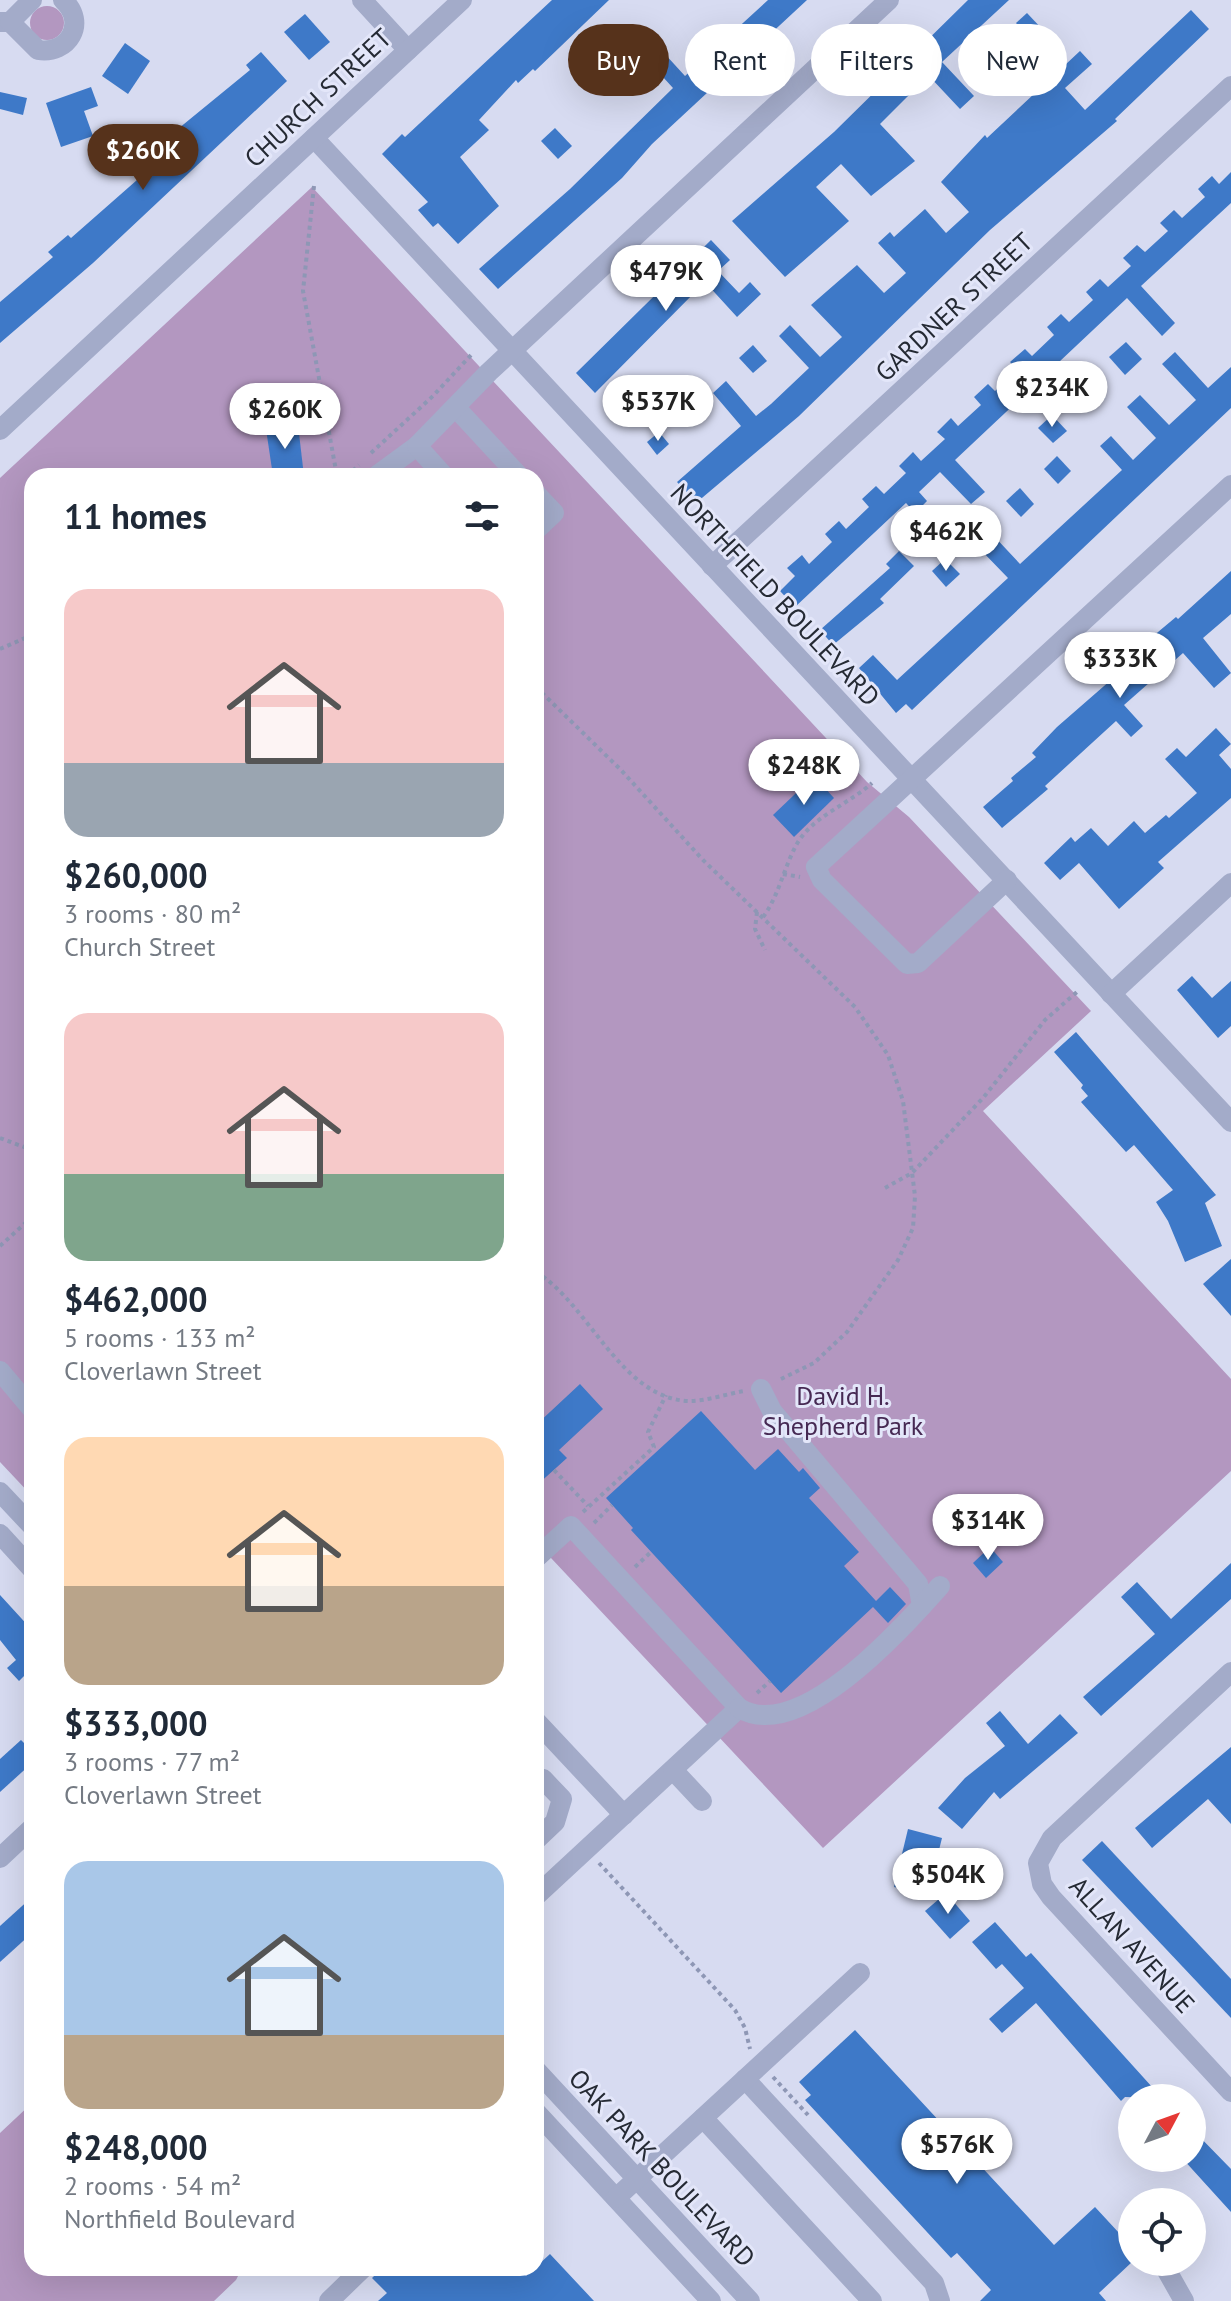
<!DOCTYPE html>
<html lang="en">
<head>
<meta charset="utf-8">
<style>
  :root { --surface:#fff; --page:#f2f2f3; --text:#1f2937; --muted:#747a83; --accent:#56321b }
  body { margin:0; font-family:"PT Sans",sans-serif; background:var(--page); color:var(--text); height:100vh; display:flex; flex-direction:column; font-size:30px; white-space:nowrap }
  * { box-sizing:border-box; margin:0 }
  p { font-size:26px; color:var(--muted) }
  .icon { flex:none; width:44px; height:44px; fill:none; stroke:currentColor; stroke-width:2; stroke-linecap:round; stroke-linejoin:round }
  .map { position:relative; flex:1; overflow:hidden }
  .sheet { position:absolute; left:24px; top:468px; width:520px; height:1808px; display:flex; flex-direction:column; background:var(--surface); border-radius:24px; box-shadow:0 8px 32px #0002 }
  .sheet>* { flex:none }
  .top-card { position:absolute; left:568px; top:24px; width:542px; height:72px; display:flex; gap:16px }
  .needle { width:52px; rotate:49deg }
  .buttons { position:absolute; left:1118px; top:2084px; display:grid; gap:16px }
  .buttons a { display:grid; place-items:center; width:88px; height:88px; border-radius:50%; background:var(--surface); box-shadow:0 8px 32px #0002; font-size:40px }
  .price { position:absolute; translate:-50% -68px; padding:0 18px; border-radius:28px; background:#fff; color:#222; font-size:26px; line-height:52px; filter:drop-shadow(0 2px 4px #0008) }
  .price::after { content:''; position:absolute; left:50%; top:48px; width:24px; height:18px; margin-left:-12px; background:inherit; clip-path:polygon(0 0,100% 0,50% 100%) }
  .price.current { background:var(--accent); color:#fff }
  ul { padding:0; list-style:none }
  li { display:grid; align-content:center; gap:16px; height:424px; padding:0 40px }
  li span { display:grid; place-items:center; height:248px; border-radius:24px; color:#555 }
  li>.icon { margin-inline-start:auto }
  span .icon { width:144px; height:144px; fill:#fffc; stroke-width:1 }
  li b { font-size:34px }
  h2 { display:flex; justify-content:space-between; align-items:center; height:96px; padding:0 40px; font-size:34px }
  .pill { padding:0 28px; border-radius:36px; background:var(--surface); box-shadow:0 8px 32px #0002; font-size:28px; line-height:72px }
  .pill.current { background:var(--accent); color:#fff }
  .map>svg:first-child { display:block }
  .green { fill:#b397c0 }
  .building { fill:#3e79c8 }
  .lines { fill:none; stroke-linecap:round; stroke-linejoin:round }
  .path { stroke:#8e97b5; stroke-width:4; stroke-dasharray:4 4; stroke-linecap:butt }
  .minor { stroke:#a3abc9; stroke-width:20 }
  .labels { text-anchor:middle; stroke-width:6; stroke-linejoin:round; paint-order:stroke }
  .street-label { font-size:26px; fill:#252a34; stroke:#e3e6f9 }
  .park-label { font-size:26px; fill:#462953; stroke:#e3e6f9 }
</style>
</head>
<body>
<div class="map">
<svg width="1231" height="2301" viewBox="0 0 1231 2301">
  <rect width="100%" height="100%" fill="#d7dbf1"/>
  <g class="green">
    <circle cx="47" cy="23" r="17"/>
    <polygon points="312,187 867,782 909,817 1091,1011 983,1111 1231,1379 1231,1471 823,1848 536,1542 536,476 32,476 32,1496 0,1462 0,478"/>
    <polygon points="32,2103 32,2268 242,2268 236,2280 214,2301 0,2301 0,2133"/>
  </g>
  <g class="building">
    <polygon points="552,0 609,0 535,71 533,69 518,83 516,80 479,120 489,130 460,157 499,206 458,244 438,223 433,227 418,210 428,202 382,154 402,134 405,137"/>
    <polygon points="768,0 807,0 652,144 622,178 498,289 479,269 570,189 673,88 641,53 653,41 685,76"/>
    <polygon points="968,0 1009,0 942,62 974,96 960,109 929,76 907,97 880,124 915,161 871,196 841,164 816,187 849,221 785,277 732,221 834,132"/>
    <polygon points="1191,10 1209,29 1115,119 1117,121 990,230 799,416 696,503 677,482 741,426 713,393 726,381 756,416 771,404 809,368 779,336 790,325 820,357 842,337 811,305 857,265 884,293 906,273 878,243 890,232 894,237 925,209 946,233 969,212 941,182 985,135 987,138 1080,51 1092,64 1065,88 1085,110"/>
    <polygon points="1027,13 1043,30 1032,40 1016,23"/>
    <polygon points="305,14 330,42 309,60 284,32"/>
    <polygon points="125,43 150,61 128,94 102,76"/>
    <polygon points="261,52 287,81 93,263 0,343 0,302 53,257 48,252 68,235 71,238 170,151 162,142 250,70 246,65"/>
    <polygon points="91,87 98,106 84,111 93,136 61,147 46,103"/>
    <polygon points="0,92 27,98 23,115 0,109"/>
    <polygon points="555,128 572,146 558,159 541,141"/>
    <polygon points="1231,172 1231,203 1141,286 1175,323 1162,336 1127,298 955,460 985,492 971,504 940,472 919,492 927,501 915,513 906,503 795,607 780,591 795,576 787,568 802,555 809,564 832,542 825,534 839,521 846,529 869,507 862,499 876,486 884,494 906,473 899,466 913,452 921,461 945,439 937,432 951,418 958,426 981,405 974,397 988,384 995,391 1018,370 1010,362 1025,349 1032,356 1054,335 1047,327 1061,314 1069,322 1093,300 1086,292 1100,279 1108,287 1131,266 1123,258 1137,245 1145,252 1168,231 1160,223 1174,210 1182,218 1205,197 1198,189 1212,176 1219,184"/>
    <polygon points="711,240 730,260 718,271 739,293 750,282 761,294 737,317 705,282 595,393 576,373"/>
    <polygon points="1126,342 1142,359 1125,375 1109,357"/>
    <polygon points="753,345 767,361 753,373 739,358"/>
    <polygon points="1175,352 1208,388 1231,367 1231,408 912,710 906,704 896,713 859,668 873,655 897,680 1008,578 978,547 992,534 1020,564 1122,470 1100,446 1111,436 1133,460 1156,438 1127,407 1140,395 1169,425 1196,400 1162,364"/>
    <polygon points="1090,382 1105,398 1091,410 1077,395"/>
    <polygon points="639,403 649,414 636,426 625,415"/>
    <polygon points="1052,415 1067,431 1053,443 1038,428"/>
    <polygon points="298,425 304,476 273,476 266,429"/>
    <polygon points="659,432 669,444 657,455 647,442"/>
    <polygon points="1057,456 1071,471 1058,484 1044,469"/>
    <polygon points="1020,488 1034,504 1021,517 1006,501"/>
    <polygon points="940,520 955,535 942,548 927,533"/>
    <polygon points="899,551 914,566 880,599 884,603 833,645 820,630 890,568 886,564"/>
    <polygon points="945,559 960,574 946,587 932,571"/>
    <polygon points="1231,571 1231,614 1203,638 1231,673 1214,688 1183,653 1124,705 1143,726 1131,737 1116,721 1045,786 1048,789 1002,828 983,807 1013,781 1011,778 1036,757 1032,753 1057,727 1135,659 1133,657 1158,632 1176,617 1178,619"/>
    <polygon points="1216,728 1231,744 1219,755 1231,769 1231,798 1158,862 1164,868 1119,909 1079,863 1060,880 1044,863 1071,837 1075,842 1091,828 1108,846 1134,821 1145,833 1166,815 1169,818 1197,793 1165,759 1177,748 1186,757"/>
    <polygon points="814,776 834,798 794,837 773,815"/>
    <polygon points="1192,976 1212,998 1231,981 1231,1026 1218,1038 1177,990"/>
    <polygon points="1076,1032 1216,1195 1205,1203 1222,1246 1185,1262 1168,1221 1156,1202 1173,1190 1134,1145 1126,1152 1081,1102 1088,1096 1081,1088 1083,1085 1054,1052"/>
    <polygon points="1231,1259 1231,1316 1203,1284"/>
    <polygon points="580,1384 603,1409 559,1450 567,1458 536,1486 536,1425"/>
    <polygon points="701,1411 755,1470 778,1449 799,1472 803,1468 820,1488 809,1498 859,1552 844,1566 876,1601 890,1587 906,1604 888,1623 873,1607 781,1693 631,1530 633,1528 606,1498"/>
    <polygon points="990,1547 1003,1562 986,1578 973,1563"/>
    <polygon points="1231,1563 1231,1599 1101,1716 1083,1697 1155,1634 1121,1597 1137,1582 1171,1619"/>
    <polygon points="0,1595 32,1630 32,1677 28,1672 19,1681 7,1668 16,1660 0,1640"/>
    <polygon points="1000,1711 1028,1744 1060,1714 1078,1733 1000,1799 994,1792 962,1829 938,1808 965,1778 1005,1746 986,1723"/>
    <polygon points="21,1740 32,1751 32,1763 0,1792 0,1759"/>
    <polygon points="1231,1747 1231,1824 1208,1799 1152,1848 1135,1828"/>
    <polygon points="908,1829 942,1838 934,1870 918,1866 912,1891 894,1887"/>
    <polygon points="1102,1841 1231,1979 1231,2018 1082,1860"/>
    <polygon points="946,1893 970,1921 950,1939 925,1911"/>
    <polygon points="32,1897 32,1933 0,1962 0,1926"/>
    <polygon points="995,1922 1026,1957 1031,1953 1162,2098 1125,2097 1121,2101 1036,2003 1002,2033 989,2019 1024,1988 1002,1964 996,1969 972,1942"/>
    <polygon points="855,2030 942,2124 948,2119 970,2142 964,2148 1054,2245 1095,2207 1132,2247 1132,2262 1099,2293 1106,2301 980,2301 991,2290 957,2253 951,2258 805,2100 811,2095 799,2082"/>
    <polygon points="1192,2129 1231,2169 1231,2212 1182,2158 1192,2158"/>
    <polygon points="550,2254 594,2301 378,2301 387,2293 372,2278 382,2268 518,2268 526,2276"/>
  </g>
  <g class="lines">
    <g class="path">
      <polyline points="314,186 303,291 337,476"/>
      <polyline points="371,453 433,396 472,354"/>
      <polyline points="347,476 359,465"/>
      <polyline points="0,649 32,635"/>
      <polyline points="536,687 621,770 703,860 855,1007 888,1055 903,1101 915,1196 913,1228 898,1260 847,1332 814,1363 779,1380"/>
      <polyline points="783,874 800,877"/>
      <polyline points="757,912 755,929 765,950"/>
      <path d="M 763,917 C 779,896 784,866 798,842 C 815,815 849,804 872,783"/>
      <polyline points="0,1138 32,1150"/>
      <polyline points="885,1188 912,1173 983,1098 1045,1020 1078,991"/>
      <polyline points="0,1246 32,1217"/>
      <path d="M 536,1272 C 589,1304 621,1399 689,1401 C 706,1401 727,1394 744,1391"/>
      <polyline points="554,1470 588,1506"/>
      <polyline points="583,1512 654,1447 648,1432 666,1395"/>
      <polyline points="594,1523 612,1505"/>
      <polyline points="635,1567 651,1552"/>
      <polyline points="757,1693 770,1681"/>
      <polyline points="599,1863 735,2010 745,2028 750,2049"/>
      <polyline points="773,2077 808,2115"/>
    </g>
    <g class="minor">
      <polyline points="362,0 408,50"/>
      <path d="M 0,22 L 10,22 L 38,50 C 68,55 88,23 63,0"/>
      <polyline points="10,22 32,0"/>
      <polyline points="314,138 1231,1122"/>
      <polyline points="457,409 519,476"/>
      <polyline points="0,430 462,0"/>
      <polyline points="376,476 417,446"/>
      <polyline points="444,476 417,446 489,372 889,0"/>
      <polyline points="536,494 554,513 536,530"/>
      <polyline points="712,566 1231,86"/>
      <polyline points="1007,880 918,963 907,964 822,880 816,867 1231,485"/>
      <polyline points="1111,994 1231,883"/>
      <polyline points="0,1371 32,1409"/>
      <polyline points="761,1389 772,1411 918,1584 922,1606"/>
      <polyline points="0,1492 32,1526"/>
      <polyline points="0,1534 32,1569"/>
      <polyline points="536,1558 571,1526 739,1708 536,1896"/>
      <polyline points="1231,1672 1052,1838 1038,1863 1042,1884 1051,1897 1231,2092"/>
      <path d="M 739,1708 C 800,1745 904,1626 940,1586"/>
      <polyline points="536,1721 624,1815"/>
      <polyline points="673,1770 702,1801"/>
      <polyline points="536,1778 543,1779 562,1799 555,1822 536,1840"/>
      <polyline points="0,1858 32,1828"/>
      <polyline points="536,2070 750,2301"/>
      <polyline points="745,2079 934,2283 940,2301"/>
      <polyline points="536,2112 711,2301"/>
      <polyline points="703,2118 872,2301"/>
      <polyline points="616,2198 860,1973"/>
      <polyline points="1162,2262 1184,2301"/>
      <polyline points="329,2301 363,2268"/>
    </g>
  </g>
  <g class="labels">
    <g class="street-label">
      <text transform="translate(318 98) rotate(-43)" y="9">CHURCH STREET</text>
      <text transform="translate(954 307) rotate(-43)" y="9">GARDNER STREET</text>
      <text transform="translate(775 595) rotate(47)" y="9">NORTHFIELD BOULEVARD</text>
      <text transform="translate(1132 1945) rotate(48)" y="9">ALLAN AVENUE</text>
      <text transform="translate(662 2168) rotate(47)" y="9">OAK PARK BOULEVARD</text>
    </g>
    <g class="park-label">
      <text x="843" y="1405">David H.<tspan x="843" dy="30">Shepherd Park</tspan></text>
    </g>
  </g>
</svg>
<div class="buttons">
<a><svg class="needle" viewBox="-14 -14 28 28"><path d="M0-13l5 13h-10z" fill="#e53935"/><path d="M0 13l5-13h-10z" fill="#747a83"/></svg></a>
<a><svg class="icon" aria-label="locate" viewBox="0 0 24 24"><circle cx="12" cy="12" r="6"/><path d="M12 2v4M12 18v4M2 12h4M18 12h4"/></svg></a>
</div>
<b class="price current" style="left:143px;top:192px">$260K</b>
<b class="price" style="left:666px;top:313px">$479K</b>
<b class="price" style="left:1052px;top:429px">$234K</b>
<b class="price" style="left:658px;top:443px">$537K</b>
<b class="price" style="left:285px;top:451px">$260K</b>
<b class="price" style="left:946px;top:573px">$462K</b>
<b class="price" style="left:1120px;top:700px">$333K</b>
<b class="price" style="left:804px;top:807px">$248K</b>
<b class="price" style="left:988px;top:1562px">$314K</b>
<b class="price" style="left:948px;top:1916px">$504K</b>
<b class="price" style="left:957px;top:2186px">$576K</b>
<div class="top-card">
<a class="pill current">Buy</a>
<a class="pill">Rent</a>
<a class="pill">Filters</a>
<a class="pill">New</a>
</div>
<section class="sheet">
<h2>11 homes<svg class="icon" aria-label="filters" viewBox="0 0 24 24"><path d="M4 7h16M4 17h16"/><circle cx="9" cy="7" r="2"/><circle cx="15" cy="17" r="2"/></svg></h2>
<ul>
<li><span style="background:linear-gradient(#f6c9c9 70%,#9aa5b1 0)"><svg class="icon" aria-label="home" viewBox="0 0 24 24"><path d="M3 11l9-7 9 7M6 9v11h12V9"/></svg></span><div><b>$260,000</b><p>3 rooms · 80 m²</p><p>Church Street</p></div></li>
<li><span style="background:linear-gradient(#f6c9c9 65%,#7fa58c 0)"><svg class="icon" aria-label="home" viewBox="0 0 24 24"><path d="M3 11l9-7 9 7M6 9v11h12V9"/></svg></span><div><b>$462,000</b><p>5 rooms · 133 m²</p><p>Cloverlawn Street</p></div></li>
<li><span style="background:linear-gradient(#ffd9b3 60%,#b9a48a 0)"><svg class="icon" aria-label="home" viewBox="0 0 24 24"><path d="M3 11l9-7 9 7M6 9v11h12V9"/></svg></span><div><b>$333,000</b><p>3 rooms · 77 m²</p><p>Cloverlawn Street</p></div></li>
<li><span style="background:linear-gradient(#a9c7e8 70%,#b9a48a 0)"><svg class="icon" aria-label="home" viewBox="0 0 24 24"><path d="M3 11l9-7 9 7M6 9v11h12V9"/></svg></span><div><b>$248,000</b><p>2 rooms · 54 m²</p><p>Northfield Boulevard</p></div></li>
</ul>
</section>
</div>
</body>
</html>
